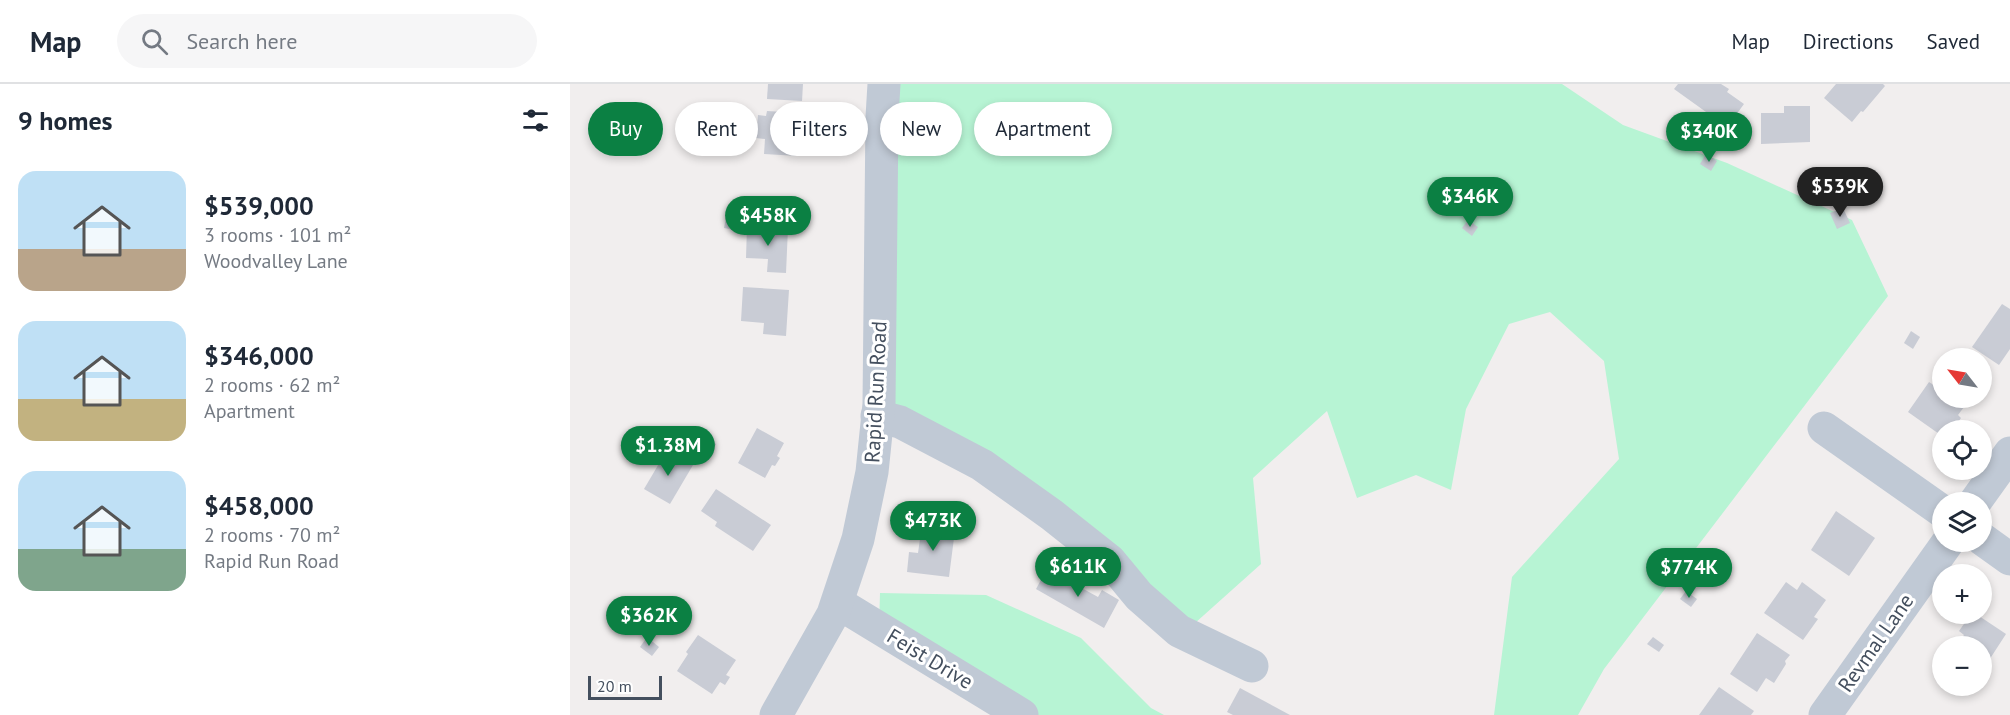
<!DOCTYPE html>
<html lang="en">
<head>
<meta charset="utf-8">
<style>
  :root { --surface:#fff; --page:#f6f6f7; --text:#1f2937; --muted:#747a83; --line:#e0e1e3; --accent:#0b8043 }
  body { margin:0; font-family:"PT Sans",sans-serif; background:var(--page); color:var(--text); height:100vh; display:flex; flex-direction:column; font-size:22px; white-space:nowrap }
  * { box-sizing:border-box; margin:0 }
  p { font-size:20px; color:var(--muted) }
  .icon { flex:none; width:33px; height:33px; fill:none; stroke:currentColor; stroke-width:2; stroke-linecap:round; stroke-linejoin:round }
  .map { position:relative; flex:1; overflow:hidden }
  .sheet { display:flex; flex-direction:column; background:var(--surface); width:570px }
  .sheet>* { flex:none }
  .hud { position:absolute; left:18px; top:18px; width:570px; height:54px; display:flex; gap:12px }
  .needle { width:39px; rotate:301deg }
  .buttons { position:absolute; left:1362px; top:264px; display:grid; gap:12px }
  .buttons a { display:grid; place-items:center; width:60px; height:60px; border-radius:50%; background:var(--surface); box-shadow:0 3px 9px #0003; font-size:30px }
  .scale { position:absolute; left:18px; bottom:15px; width:74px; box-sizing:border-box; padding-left:6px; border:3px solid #444f5e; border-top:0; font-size:16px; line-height:21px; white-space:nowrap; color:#444f5e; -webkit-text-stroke:4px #fff; paint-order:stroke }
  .price { position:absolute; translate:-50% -51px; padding:0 14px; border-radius:21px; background:var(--accent); color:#fff; font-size:20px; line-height:39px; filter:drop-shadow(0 2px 3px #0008) }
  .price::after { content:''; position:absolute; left:50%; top:36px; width:18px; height:14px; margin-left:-9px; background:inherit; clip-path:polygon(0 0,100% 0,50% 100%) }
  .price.active { background:#222; color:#fff }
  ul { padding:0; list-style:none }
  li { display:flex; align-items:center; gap:18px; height:150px; padding:0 18px }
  li span { display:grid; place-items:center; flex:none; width:168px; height:120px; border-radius:18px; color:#555 }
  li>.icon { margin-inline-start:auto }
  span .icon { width:72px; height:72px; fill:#fffc; stroke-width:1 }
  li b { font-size:26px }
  h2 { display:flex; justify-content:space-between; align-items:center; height:72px; padding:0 18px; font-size:26px }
  .tag { padding:0 21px; border-radius:27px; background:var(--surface); box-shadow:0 3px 9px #0003; font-size:21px; line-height:54px }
  .tag.active { background:var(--accent); color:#fff }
  header { display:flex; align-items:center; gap:36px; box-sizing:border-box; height:84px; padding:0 30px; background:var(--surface); border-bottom:2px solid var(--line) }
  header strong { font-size:28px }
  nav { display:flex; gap:33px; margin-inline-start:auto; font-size:21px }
  .search { width:420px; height:54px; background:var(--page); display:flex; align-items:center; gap:15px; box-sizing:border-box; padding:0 21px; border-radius:33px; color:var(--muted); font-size:22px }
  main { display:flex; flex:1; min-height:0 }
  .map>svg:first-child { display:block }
  .green { fill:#b7f4d4 }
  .building { fill:#c9ccd5 }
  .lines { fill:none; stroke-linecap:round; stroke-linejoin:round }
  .minor { stroke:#c0c9d5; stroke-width:33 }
  .labels { text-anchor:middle; stroke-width:6; stroke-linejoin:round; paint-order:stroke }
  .street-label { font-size:21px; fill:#444f5e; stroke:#fff }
</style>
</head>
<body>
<header>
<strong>Map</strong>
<div class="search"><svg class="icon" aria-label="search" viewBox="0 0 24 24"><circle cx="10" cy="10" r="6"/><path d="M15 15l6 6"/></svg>Search here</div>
<nav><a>Map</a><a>Directions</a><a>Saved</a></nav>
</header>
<main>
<section class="sheet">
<h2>9 homes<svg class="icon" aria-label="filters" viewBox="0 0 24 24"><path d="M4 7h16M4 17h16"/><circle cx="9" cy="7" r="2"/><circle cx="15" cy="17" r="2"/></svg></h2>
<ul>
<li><span style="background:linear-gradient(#bfe0f5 65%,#b9a48a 0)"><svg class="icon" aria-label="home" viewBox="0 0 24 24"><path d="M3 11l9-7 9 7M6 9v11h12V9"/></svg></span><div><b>$539,000</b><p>3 rooms · 101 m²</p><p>Woodvalley Lane</p></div></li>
<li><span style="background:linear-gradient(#bfe0f5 65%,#c2b280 0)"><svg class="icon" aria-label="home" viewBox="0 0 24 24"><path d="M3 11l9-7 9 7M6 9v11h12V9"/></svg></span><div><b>$346,000</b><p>2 rooms · 62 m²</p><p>Apartment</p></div></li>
<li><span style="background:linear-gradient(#bfe0f5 65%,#7fa58c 0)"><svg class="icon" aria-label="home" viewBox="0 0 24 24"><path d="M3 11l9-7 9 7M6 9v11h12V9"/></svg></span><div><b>$458,000</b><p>2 rooms · 70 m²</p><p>Rapid Run Road</p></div></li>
</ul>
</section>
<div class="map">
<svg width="1440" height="631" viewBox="0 0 1440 631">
  <rect width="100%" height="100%" fill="#f1eeee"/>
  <g class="green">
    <polygon points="314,0 992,0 1053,41 1157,79 1282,136 1318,212 1034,585 1008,631 924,631 942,493 1049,375 1034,277 980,228 939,240 896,325 881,406 846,391 787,414 757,327 683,394 691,480 615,548 309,320"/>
    <polygon points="310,509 416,511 511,554 581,624 594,631 452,631 309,544"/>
  </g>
  <g class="building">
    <polygon points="198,0 233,0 232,17 197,15"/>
    <polygon points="1108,0 1151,0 1159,5 1157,8 1174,20 1157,43 1104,5"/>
    <polygon points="1266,0 1313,0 1315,2 1293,28 1291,27 1282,38 1254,14"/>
    <polygon points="1214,22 1240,22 1240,58 1191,60 1191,29 1214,29"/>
    <polygon points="197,27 231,29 228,72 194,70 195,55 186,54 188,31 196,32"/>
    <polygon points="1136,70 1147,77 1141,87 1130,80"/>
    <polygon points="1273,124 1280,139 1267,145 1260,129"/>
    <polygon points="156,133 168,135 166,146 154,144"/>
    <polygon points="898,136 908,143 902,152 892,144"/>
    <polygon points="177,142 218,144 216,189 197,188 198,175 176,174"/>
    <polygon points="173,203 219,206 216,252 193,250 194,239 171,237"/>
    <polygon points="1432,220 1440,225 1440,265 1429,281 1402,263"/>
    <polygon points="1341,247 1350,253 1343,265 1334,259"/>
    <polygon points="1359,298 1370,305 1372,301 1372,314 1400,315 1388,331 1391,334 1382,346 1372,346 1372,352 1338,328"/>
    <polygon points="187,344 214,359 207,372 210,374 205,382 202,381 195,394 168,379"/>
    <polygon points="124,348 146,360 136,378 114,366"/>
    <polygon points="97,366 123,381 100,420 74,405"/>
    <polygon points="146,405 201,441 183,467 145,442 147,438 131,427"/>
    <polygon points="1266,427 1305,454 1279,492 1241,466"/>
    <polygon points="352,441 385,446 379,493 337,488 339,468 348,469"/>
    <polygon points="477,485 528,513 532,506 549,516 534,544 466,505"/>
    <polygon points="1216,498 1227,506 1232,498 1256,516 1244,533 1248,535 1233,556 1194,529"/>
    <polygon points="1116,507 1127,515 1121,523 1110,515"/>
    <polygon points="1401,530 1406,530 1436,550 1412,587 1412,562 1386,562 1394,551 1389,547"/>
    <polygon points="1187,549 1220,571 1215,577 1216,580 1204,599 1196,594 1187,608 1160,590"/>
    <polygon points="128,551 166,576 156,591 160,593 155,601 150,598 142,610 107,587 118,570 116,568"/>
    <polygon points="77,553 89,563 82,572 70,563"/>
    <polygon points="1083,553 1094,561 1089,568 1077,560"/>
    <polygon points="1149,603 1184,627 1181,631 1129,631"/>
    <polygon points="670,604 720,631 663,631 657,628"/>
  </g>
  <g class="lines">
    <g class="minor">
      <polyline points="307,332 330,338 412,381 482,431 540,477 569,512 609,547 682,582"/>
      <polyline points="1254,344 1372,427"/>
      <polyline points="1405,418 1440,369"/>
      <polyline points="1412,455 1440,475"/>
      <polyline points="268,519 452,631"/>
      <polyline points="206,631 263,530 288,455 302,388 309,320 312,33 314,0"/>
      <polyline points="1255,631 1378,458"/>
    </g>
  </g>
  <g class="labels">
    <g class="street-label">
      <text transform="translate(306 308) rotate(-87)" y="7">Rapid Run Road</text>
      <text transform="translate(1306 559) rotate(-55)" y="7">Revmal Lane</text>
      <text transform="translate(360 575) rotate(31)" y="7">Feist Drive</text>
    </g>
  </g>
</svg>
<div class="buttons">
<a><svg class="needle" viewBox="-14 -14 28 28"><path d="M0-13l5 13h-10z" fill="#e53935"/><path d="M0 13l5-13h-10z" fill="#747a83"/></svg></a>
<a><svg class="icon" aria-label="locate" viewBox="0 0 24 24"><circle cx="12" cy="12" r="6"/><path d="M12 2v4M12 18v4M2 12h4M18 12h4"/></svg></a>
<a><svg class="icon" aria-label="layers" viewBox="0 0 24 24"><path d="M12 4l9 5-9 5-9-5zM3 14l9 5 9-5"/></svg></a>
<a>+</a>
<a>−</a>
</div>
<div class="scale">20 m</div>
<b class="price" style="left:1139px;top:79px">$340K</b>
<b class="price active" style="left:1270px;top:134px">$539K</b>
<b class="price" style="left:900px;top:144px">$346K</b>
<b class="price" style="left:198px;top:163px">$458K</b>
<b class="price" style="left:98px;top:393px">$1.38M</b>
<b class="price" style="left:363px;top:468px">$473K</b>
<b class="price" style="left:508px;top:514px">$611K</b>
<b class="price" style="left:1119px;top:515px">$774K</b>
<b class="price" style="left:79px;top:563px">$362K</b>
<div class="hud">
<a class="tag active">Buy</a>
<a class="tag">Rent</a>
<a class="tag">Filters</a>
<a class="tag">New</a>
<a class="tag">Apartment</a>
</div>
</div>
</main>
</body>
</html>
